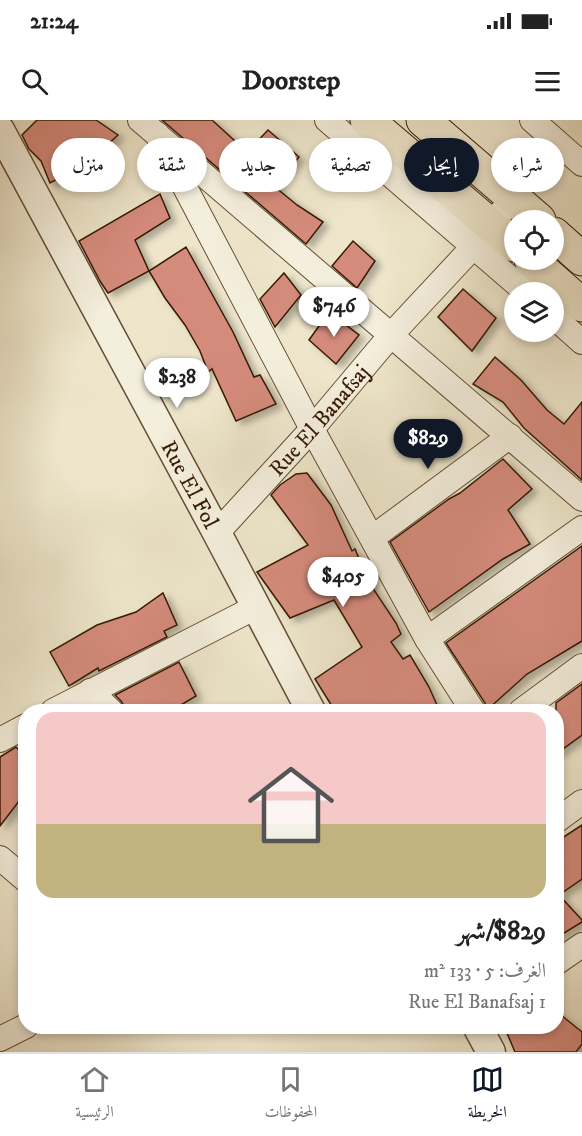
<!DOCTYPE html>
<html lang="ar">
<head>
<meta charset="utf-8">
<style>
  :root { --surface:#fff; --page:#f2f2f2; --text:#222; --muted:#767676; --line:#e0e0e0; --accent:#111827 }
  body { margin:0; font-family:"IM FELL DW Pica",Amiri,serif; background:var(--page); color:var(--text); direction:rtl; height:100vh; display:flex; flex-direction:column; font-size:22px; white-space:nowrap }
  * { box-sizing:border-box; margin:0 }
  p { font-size:20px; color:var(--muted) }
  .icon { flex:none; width:33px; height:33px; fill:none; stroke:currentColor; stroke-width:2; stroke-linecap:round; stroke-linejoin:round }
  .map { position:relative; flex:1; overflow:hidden; direction:ltr }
  .panel { position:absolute; left:18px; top:584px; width:546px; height:330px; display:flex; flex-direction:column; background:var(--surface); border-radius:24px; box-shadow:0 3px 9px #0003; direction:rtl }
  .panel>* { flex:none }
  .banner { position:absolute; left:18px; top:18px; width:546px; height:54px; direction:rtl; display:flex; gap:12px }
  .fabs { position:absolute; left:504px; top:90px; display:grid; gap:12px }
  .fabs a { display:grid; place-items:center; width:60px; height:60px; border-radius:50%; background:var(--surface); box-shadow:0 3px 9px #0003; font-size:30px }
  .price { position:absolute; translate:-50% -51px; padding:0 14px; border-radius:21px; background:#fff; color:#222; font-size:20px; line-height:39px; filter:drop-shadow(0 2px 3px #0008) }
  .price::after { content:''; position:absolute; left:50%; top:36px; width:18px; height:14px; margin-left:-9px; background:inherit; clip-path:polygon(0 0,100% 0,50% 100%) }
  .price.on { background:var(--accent); color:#fff }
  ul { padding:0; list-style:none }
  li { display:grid; align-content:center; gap:12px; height:318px; padding:0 18px }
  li+li { border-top:2px solid var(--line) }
  li span { display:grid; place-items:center; height:186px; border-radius:18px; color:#555 }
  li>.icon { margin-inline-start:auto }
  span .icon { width:108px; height:108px; fill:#fffc; stroke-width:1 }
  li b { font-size:26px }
  .tag { padding:0 21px; border-radius:27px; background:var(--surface); box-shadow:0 3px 9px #0003; font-size:21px; line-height:54px }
  .tag.on { background:var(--accent); color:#fff }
  .status { display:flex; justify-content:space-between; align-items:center; height:42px; padding:0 30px; background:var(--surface); direction:ltr }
  .status svg { height:16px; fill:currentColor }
  header { display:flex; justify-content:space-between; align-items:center; height:78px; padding:0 18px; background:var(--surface); font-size:27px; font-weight:700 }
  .tabs { display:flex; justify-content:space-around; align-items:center; height:84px; border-top:2px solid var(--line); background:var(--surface); font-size:16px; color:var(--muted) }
  .tabs a { display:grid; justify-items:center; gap:3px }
  .tabs .on { color:var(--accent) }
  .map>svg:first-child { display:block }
  .building { fill:#d58b7c; stroke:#361a03; stroke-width:1.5; filter:url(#shadow) }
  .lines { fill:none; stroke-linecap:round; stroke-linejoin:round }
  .minor-casing { stroke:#644d35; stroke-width:26 }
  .tertiary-casing { stroke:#644d35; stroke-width:31 }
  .primary-casing { stroke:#361a03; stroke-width:35 }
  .minor { stroke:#f4efdd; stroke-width:24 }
  .tertiary { stroke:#f4efdd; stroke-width:28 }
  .primary { stroke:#eee6cb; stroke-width:33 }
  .labels { text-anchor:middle; stroke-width:5; stroke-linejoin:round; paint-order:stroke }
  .street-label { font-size:22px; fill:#361a03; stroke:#f4efdd }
</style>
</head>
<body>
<div class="status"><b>21:24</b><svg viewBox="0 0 49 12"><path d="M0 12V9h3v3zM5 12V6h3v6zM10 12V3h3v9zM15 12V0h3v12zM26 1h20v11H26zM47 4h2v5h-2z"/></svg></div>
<header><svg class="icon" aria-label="menu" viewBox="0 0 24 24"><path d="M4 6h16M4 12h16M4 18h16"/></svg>Doorstep<svg class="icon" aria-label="search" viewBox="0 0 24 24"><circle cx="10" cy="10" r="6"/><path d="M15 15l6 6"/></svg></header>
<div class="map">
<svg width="582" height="932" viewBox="0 0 582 932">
  <defs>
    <filter id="shadow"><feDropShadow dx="6" dy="4" stdDeviation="3" flood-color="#0004"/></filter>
  </defs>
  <rect width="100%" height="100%" fill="#eee6cb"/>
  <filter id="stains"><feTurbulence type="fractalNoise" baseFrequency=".00333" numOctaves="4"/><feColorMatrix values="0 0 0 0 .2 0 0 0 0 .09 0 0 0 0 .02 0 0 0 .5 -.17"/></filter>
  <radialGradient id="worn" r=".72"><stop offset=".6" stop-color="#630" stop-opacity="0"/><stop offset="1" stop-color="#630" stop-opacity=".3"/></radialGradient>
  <g class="building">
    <polygon points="37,0 96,0 118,15 86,44 50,63 41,41 29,29 22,15"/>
    <polygon points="162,0 212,0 247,32 268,10 299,37 275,67 297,85 323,102 306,124"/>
    <polygon points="160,74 170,98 135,120 149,151 108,173 100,161 79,121"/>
    <polygon points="353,121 375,141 357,168 332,146"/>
    <polygon points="186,127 233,212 254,257 260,255 276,284 236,301 212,249 208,252 200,231 185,205 165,178 149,151"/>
    <polygon points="284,153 301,175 275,207 260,179"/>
    <polygon points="463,169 496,198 472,231 438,197"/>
    <polygon points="329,192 359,215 336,244 309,220"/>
    <polygon points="495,237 521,260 547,290 564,304 582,282 582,360 524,308 503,282 473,264"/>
    <polygon points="503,339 532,369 508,390 530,424 503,439 429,492 390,422 449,379 460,373"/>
    <polygon points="307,353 331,385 352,431 355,429 368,461 396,503 401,514 391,522 403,539 410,535 429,567 437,585 422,591 335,591 315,559 362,527 334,480 290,498 257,452 308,425 271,375 280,365 296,354"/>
    <polygon points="582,426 582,521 527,554 487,590 485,583 446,523"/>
    <polygon points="163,473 177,505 164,511 167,517 99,551 98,548 69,566 50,532 97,505 136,492"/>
    <polygon points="179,542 196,576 171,591 125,591 124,586 121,581 115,575"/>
    <polygon points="582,564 582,615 556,634 556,583"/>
    <polygon points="16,627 26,637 26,672 0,706 0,637"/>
    <polygon points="582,705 582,759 559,775 582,800 582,802 556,818 556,722"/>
    <polygon points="556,891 582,912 582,924 576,932 515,932 504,906 556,906"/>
  </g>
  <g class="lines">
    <g class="minor-casing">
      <g id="minor">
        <polyline points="140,0 582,379"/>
        <polyline points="327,0 526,172"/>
        <polyline points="532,0 582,44"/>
        <polyline points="157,14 312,309 427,519 473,591"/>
        <polyline points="554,197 582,222"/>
        <path id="s1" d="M 217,413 L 312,309 L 391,215 L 474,126 L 490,104 L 514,79"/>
        <polyline points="372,418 510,316"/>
        <polyline points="427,519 582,408"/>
        <polyline points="90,571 111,591"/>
        <polyline points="53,591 256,487"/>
        <polyline points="521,591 582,546"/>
        <polyline points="0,620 26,606"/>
        <polyline points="556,701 582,682"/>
        <polyline points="0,738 26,760"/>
        <polyline points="556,843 582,825"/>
        <polyline points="0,919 26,906"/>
      </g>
    </g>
    <g class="tertiary-casing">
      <g id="tertiary">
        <path id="s2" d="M 0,10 L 217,413 L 311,591"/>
        <polyline points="477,906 491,932"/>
      </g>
    </g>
    <g class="primary-casing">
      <g id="primary">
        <polyline points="367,0 514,125"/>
        <polyline points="423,0 539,100"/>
        <polyline points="554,114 582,139"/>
        <polyline points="531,140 582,185"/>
      </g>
    </g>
    <use href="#minor" class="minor"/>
    <use href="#tertiary" class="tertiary"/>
    <use href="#primary" class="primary"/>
  </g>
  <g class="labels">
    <g class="street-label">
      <text dy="8" stroke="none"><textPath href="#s1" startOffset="152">Rue El Banafsaj</textPath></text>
      <text dy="8" stroke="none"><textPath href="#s2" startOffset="402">Rue El Fol</textPath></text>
    </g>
  </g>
  <rect width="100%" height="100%" filter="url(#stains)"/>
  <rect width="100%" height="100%" fill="url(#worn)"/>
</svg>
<div class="fabs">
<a><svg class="icon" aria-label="locate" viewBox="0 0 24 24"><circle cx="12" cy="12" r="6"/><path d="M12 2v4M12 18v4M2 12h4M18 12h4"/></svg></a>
<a><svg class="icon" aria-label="layers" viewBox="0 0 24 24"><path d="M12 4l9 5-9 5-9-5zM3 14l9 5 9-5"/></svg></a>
</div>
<b class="price" style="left:334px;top:218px">$746</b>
<b class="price" style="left:177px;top:289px">$238</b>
<b class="price on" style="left:428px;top:350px">$829</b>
<b class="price" style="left:343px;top:488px">$405</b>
<div class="banner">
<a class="tag">شراء</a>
<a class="tag on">إيجار</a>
<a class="tag">تصفية</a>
<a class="tag">جديد</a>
<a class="tag">شقة</a>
<a class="tag">منزل</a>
</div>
<section class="panel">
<ul>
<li><span style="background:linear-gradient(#f6c9c9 60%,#c2b280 0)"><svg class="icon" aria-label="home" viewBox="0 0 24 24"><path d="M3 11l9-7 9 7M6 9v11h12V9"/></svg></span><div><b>$829/شهر</b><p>الغرف: 5 · 133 m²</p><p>Rue El Banafsaj 1</p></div></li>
</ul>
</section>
</div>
<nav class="tabs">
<a class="on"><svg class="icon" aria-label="map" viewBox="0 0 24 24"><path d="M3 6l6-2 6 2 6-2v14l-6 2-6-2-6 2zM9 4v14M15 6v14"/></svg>الخريطة</a>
<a><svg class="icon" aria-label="saved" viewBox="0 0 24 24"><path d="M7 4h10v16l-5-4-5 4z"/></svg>المحفوظات</a>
<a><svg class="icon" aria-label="home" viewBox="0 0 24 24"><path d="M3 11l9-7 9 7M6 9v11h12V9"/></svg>الرئيسية</a>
</nav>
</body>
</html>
